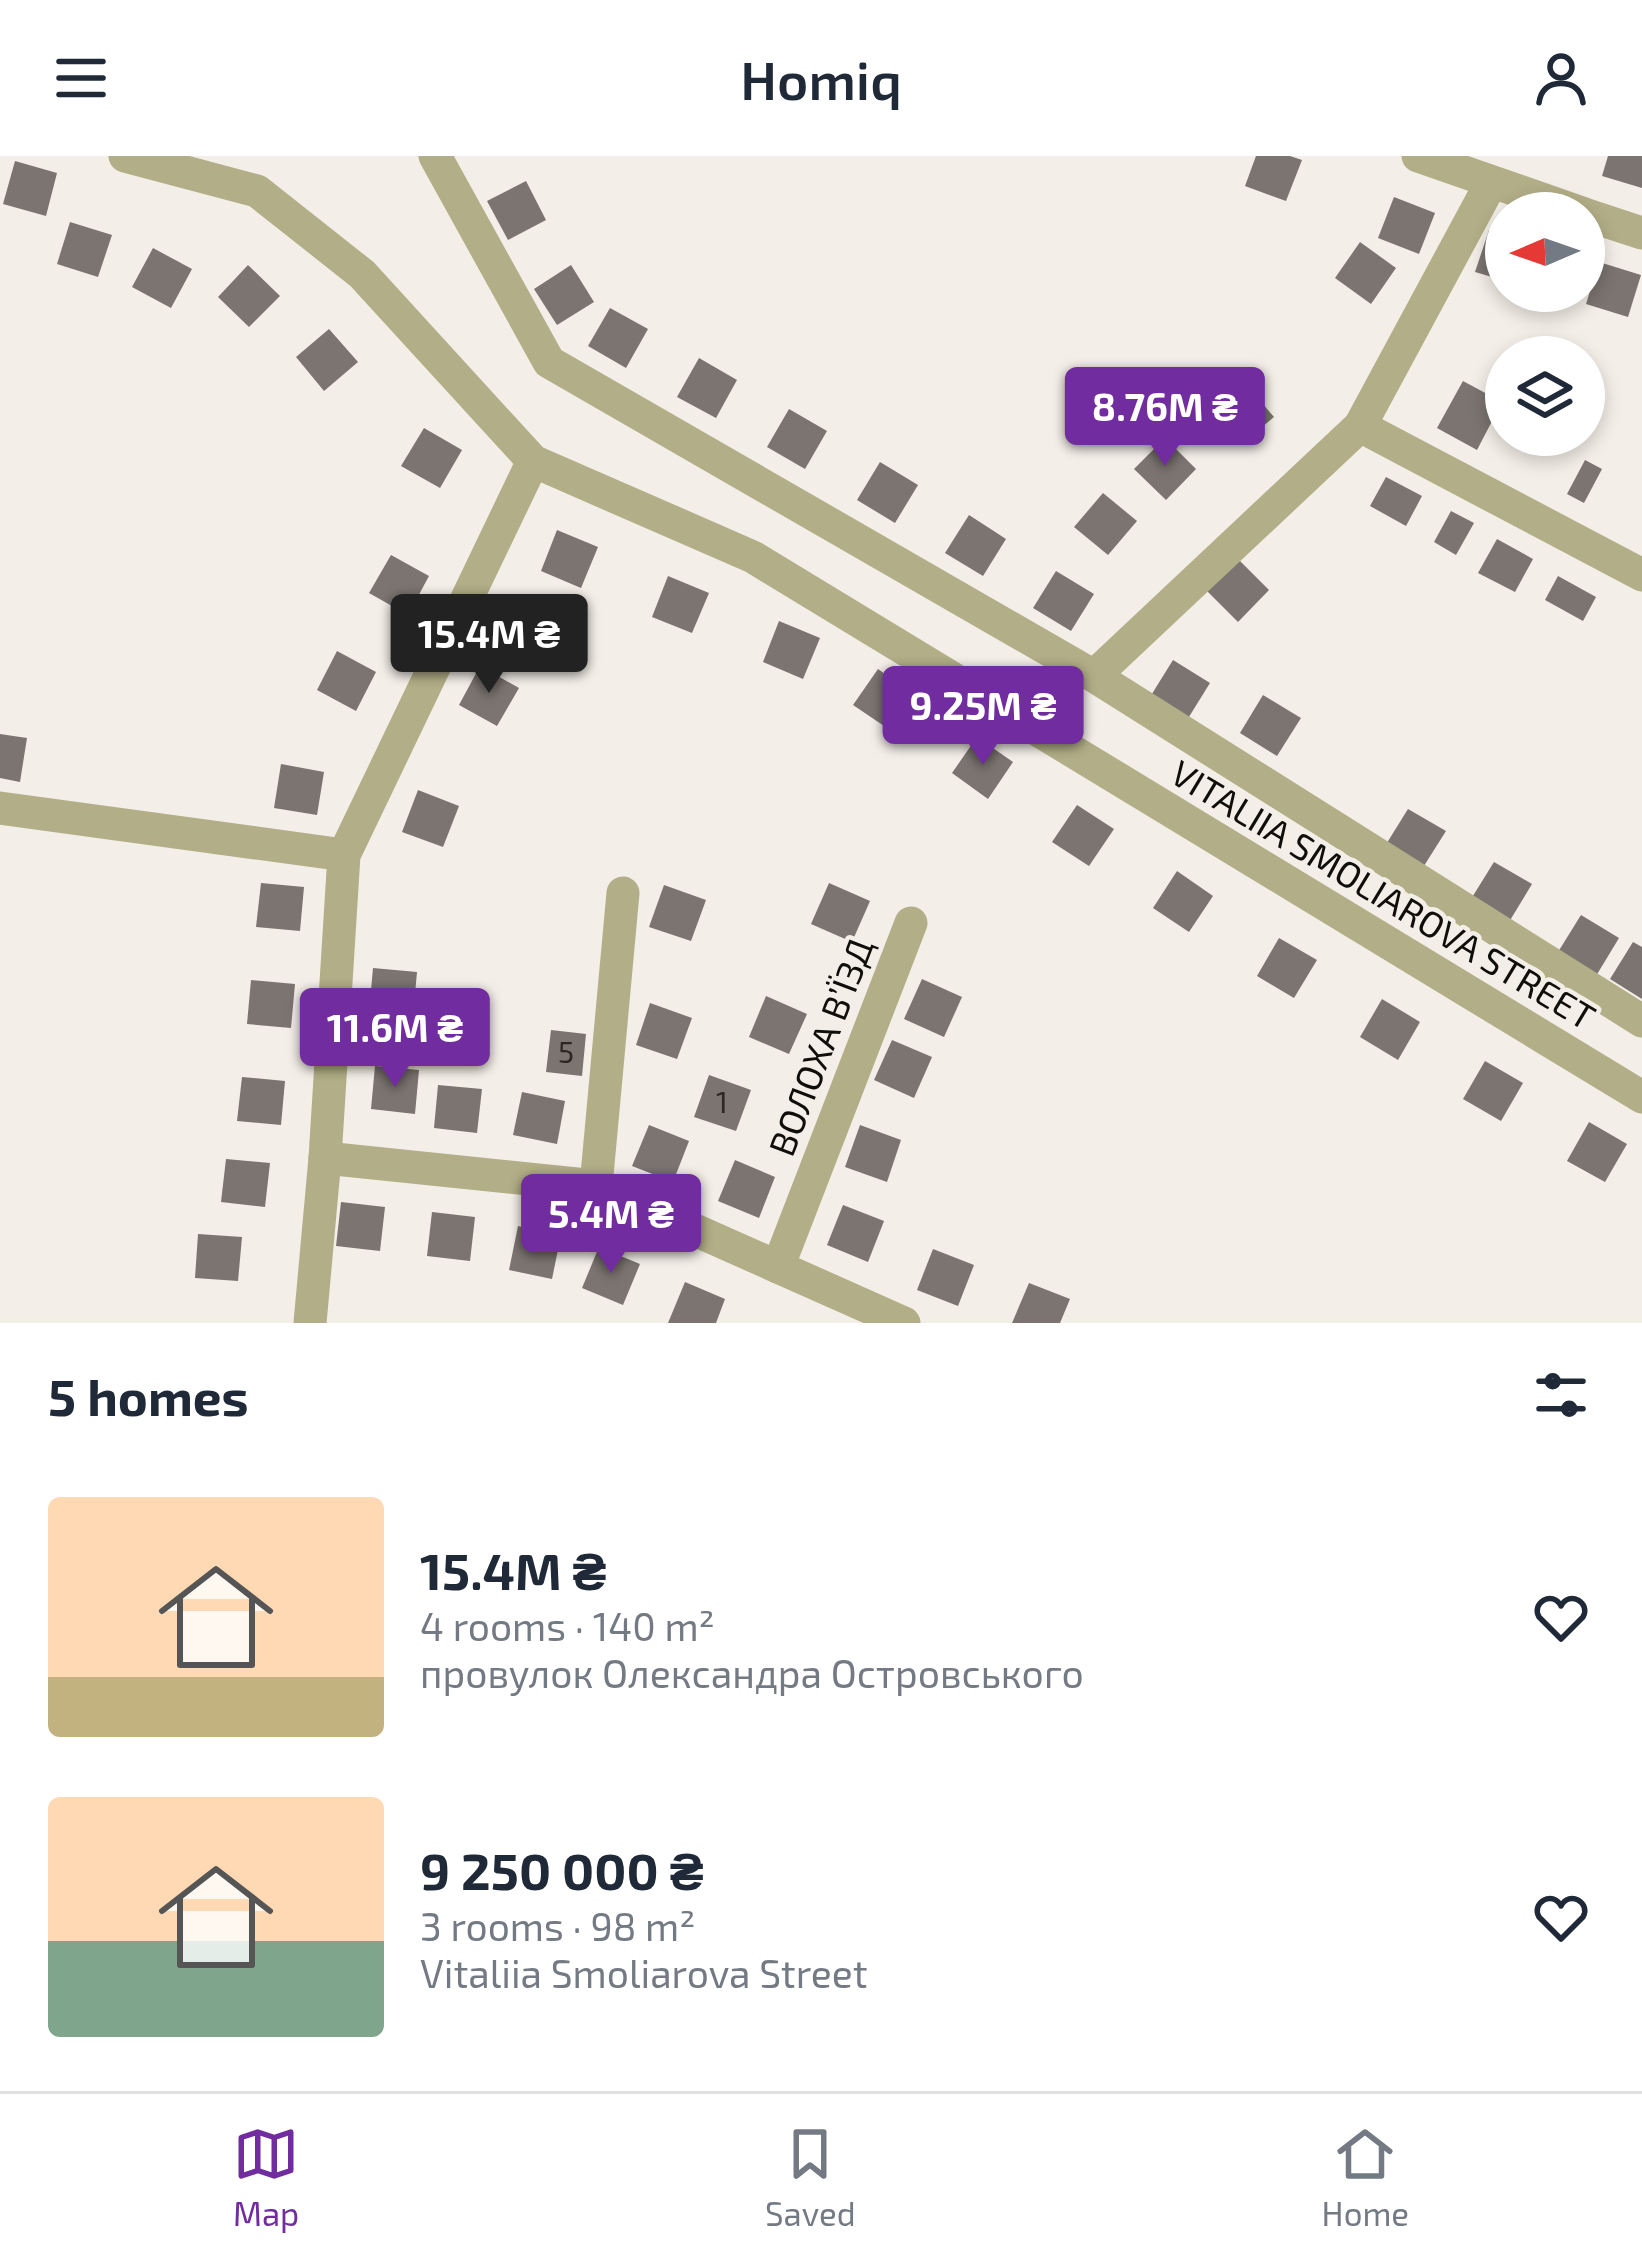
<!DOCTYPE html>
<html lang="en">
<head>
<meta charset="utf-8">
<style>
  :root { --surface:#fff; --page:#f6f6f7; --text:#1f2937; --muted:#747a83; --line:#e0e1e3; --accent:#712ca0 }
  body { margin:0; font-family:"Exo 2",sans-serif; background:var(--page); color:var(--text); height:100vh; display:flex; flex-direction:column; font-size:45px; white-space:nowrap }
  * { box-sizing:border-box; margin:0 }
  p { font-size:39px; color:var(--muted) }
  .icon { flex:none; width:66px; height:66px; fill:none; stroke:currentColor; stroke-width:2; stroke-linecap:round; stroke-linejoin:round }
  .map { position:relative; height:1167px; overflow:hidden }
  .panel { display:flex; flex-direction:column; background:var(--surface); flex:1 }
  .panel>* { flex:none }
  .needle { width:78px; rotate:268deg }
  .fabs { position:absolute; left:1485px; top:36px; display:grid; gap:24px }
  .fabs a { display:grid; place-items:center; width:120px; height:120px; border-radius:50%; background:var(--surface); box-shadow:0 6px 18px #0003; font-size:60px }
  .price { position:absolute; translate:-50% -102px; padding:0 27px; border-radius:12px; background:var(--accent); color:#fff; font-size:39px; line-height:78px; filter:drop-shadow(0 3px 6px #0008) }
  .price::after { content:''; position:absolute; left:50%; top:72px; width:36px; height:27px; margin-left:-18px; background:inherit; clip-path:polygon(0 0,100% 0,50% 100%) }
  .price.active { background:#222; color:#fff }
  ul { padding:0; list-style:none }
  li { display:flex; align-items:center; gap:36px; height:300px; padding:0 48px }
  li span { display:grid; place-items:center; flex:none; width:336px; height:240px; border-radius:12px; color:#555 }
  li>.icon { margin-inline-start:auto }
  span .icon { width:144px; height:144px; fill:#fffc; stroke-width:1 }
  li b { font-size:51px }
  h2 { display:flex; justify-content:space-between; align-items:center; height:144px; padding:0 48px; font-size:51px }
  header { display:flex; justify-content:space-between; align-items:center; height:156px; padding:0 48px; background:var(--surface); font-size:54px; font-weight:600 }
  .dock { display:flex; justify-content:space-around; align-items:center; height:168px; border-top:3px solid var(--line); background:var(--surface); font-size:33px; color:var(--muted) }
  .dock a { display:grid; justify-items:center; gap:6px }
  .dock .active { color:var(--accent) }
  .map>svg:first-child { display:block }
  .building { fill:#7b7470 }
  .lines { fill:none; stroke-linecap:round; stroke-linejoin:round }
  .street { stroke:#b2ae87; stroke-width:33 }
  .labels { text-anchor:middle; stroke-width:9; stroke-linejoin:round; paint-order:stroke }
  .number-label { font-size:30px; fill:#2b2824 }
  .street-label { font-size:36px; fill:#100e0b; stroke:#f3eee7 }
</style>
</head>
<body>
<header><svg class="icon" aria-label="menu" viewBox="0 0 24 24"><path d="M4 6h16M4 12h16M4 18h16"/></svg>Homiq<svg class="icon" aria-label="person" viewBox="0 0 24 24"><circle cx="12" cy="8" r="4"/><path d="M4 21q1-7 8-7t8 7"/></svg></header>
<div class="map">
<svg width="1642" height="1167" viewBox="0 0 1642 1167">
  <rect width="100%" height="100%" fill="#f3eee7"/>
  <g class="building">
    <polygon points="1256,0 1290,0 1302,4 1286,45 1245,30"/>
    <polygon points="1608,0 1642,0 1642,32 1602,20"/>
    <polygon points="15,5 57,17 46,60 3,48"/>
    <polygon points="526,25 546,64 508,84 487,45"/>
    <polygon points="1394,41 1435,57 1419,98 1378,82"/>
    <polygon points="70,66 112,79 98,121 57,108"/>
    <polygon points="1489,74 1506,79 1506,125 1475,116"/>
    <polygon points="1360,86 1396,112 1371,148 1335,122"/>
    <polygon points="153,92 192,113 171,152 132,131"/>
    <polygon points="1599,106 1641,119 1628,161 1586,148"/>
    <polygon points="248,109 280,140 249,171 218,141"/>
    <polygon points="571,109 594,146 557,169 534,133"/>
    <polygon points="610,152 648,173 626,212 588,190"/>
    <polygon points="329,173 358,206 324,235 296,201"/>
    <polygon points="699,202 737,224 716,262 677,241"/>
    <polygon points="1463,225 1502,246 1477,294 1437,272"/>
    <polygon points="1245,227 1274,261 1240,289 1212,255"/>
    <polygon points="789,253 827,275 805,313 767,291"/>
    <polygon points="424,272 462,294 440,332 401,310"/>
    <polygon points="1165,282 1196,313 1166,344 1134,313"/>
    <polygon points="1585,304 1602,313 1584,347 1567,338"/>
    <polygon points="880,306 918,329 895,367 857,344"/>
    <polygon points="1386,321 1422,340 1406,370 1370,350"/>
    <polygon points="1103,337 1137,365 1108,399 1074,371"/>
    <polygon points="1451,355 1474,367 1456,399 1434,386"/>
    <polygon points="969,359 1006,383 983,420 945,397"/>
    <polygon points="557,374 598,391 581,432 541,415"/>
    <polygon points="1497,383 1533,403 1515,436 1478,417"/>
    <polygon points="391,399 429,420 408,459 369,437"/>
    <polygon points="1238,403 1269,434 1238,466 1207,435"/>
    <polygon points="1056,415 1094,438 1071,475 1033,452"/>
    <polygon points="668,420 709,437 692,477 652,461"/>
    <polygon points="1558,420 1596,441 1583,465 1545,444"/>
    <polygon points="505,441 542,464 520,502 482,480"/>
    <polygon points="779,465 820,482 803,523 763,506"/>
    <polygon points="337,495 376,516 356,555 317,534"/>
    <polygon points="1173,504 1210,527 1187,564 1150,541"/>
    <polygon points="480,510 519,532 497,570 459,549"/>
    <polygon points="878,513 914,538 890,574 853,549"/>
    <polygon points="1263,539 1301,562 1277,600 1240,577"/>
    <polygon points="0,578 27,582 20,626 0,622"/>
    <polygon points="977,581 1013,606 988,643 952,617"/>
    <polygon points="281,608 324,616 317,659 274,652"/>
    <polygon points="418,634 459,650 443,691 402,676"/>
    <polygon points="1077,649 1114,673 1089,710 1052,686"/>
    <polygon points="1408,653 1446,675 1422,713 1385,690"/>
    <polygon points="1494,706 1532,728 1509,766 1471,743"/>
    <polygon points="1177,715 1213,740 1189,776 1153,752"/>
    <polygon points="261,727 304,731 300,775 256,771"/>
    <polygon points="829,727 870,745 852,786 811,768"/>
    <polygon points="664,729 706,744 691,785 649,771"/>
    <polygon points="1581,759 1619,782 1596,820 1558,796"/>
    <polygon points="1279,782 1317,804 1294,842 1257,820"/>
    <polygon points="1633,786 1642,791 1642,843 1610,823"/>
    <polygon points="373,812 417,816 413,860 369,856"/>
    <polygon points="922,823 962,841 944,881 904,863"/>
    <polygon points="251,824 295,828 291,872 247,868"/>
    <polygon points="766,840 807,858 789,898 749,881"/>
    <polygon points="1382,843 1420,866 1398,904 1360,881"/>
    <polygon points="650,847 692,862 677,903 636,889"/>
    <polygon points="551,874 586,878 582,920 546,916"/>
    <polygon points="892,884 932,901 914,942 874,924"/>
    <polygon points="1485,905 1523,927 1501,965 1463,943"/>
    <polygon points="375,910 419,914 415,958 371,953"/>
    <polygon points="709,919 751,934 736,975 694,961"/>
    <polygon points="242,921 285,925 281,969 237,965"/>
    <polygon points="438,929 482,933 477,977 434,972"/>
    <polygon points="522,936 565,945 557,988 513,979"/>
    <polygon points="1589,966 1627,988 1605,1026 1567,1005"/>
    <polygon points="649,969 689,985 673,1026 632,1010"/>
    <polygon points="860,969 901,984 887,1026 845,1011"/>
    <polygon points="226,1003 270,1007 265,1051 221,1046"/>
    <polygon points="735,1004 775,1021 759,1062 718,1045"/>
    <polygon points="341,1046 385,1051 380,1095 336,1090"/>
    <polygon points="843,1049 884,1065 868,1106 827,1089"/>
    <polygon points="432,1056 475,1061 470,1105 427,1100"/>
    <polygon points="518,1070 561,1079 552,1123 509,1114"/>
    <polygon points="198,1078 242,1081 238,1125 195,1122"/>
    <polygon points="599,1091 640,1108 623,1149 582,1132"/>
    <polygon points="933,1093 974,1109 958,1150 917,1134"/>
    <polygon points="685,1126 725,1143 716,1167 668,1167"/>
    <polygon points="1029,1127 1070,1143 1060,1167 1012,1167"/>
  </g>
  <g class="lines">
    <g class="street">
      <polyline points="125,0 257,35 362,118 533,305 753,401 1642,941"/>
      <polyline points="435,0 549,206 1094,520 1642,865"/>
      <polyline points="1418,0 1582,57"/>
      <polyline points="1584,58 1642,77"/>
      <polyline points="1360,270 1642,419"/>
      <polyline points="1094,520 1360,270 1491,27"/>
      <polyline points="0,652 344,699"/>
      <polyline points="325,1002 596,1030 904,1167"/>
      <polyline points="596,1030 623,737"/>
      <polyline points="778,1111 911,767"/>
      <polyline points="310,1167 325,1002 344,699 533,305"/>
    </g>
  </g>
  <g class="labels">
    <g class="number-label">
      <text x="566" y="907">5</text>
      <text x="722" y="957">1</text>
    </g>
    <g class="street-label">
      <text transform="translate(1383 739) rotate(31)" y="13">VITALIIA SMOLIAROVA STREET</text>
      <text transform="translate(821 891) rotate(-69)" y="13">ВОЛОХА В’ЇЗД</text>
    </g>
  </g>
</svg>
<div class="fabs">
<a><svg class="needle" viewBox="-14 -14 28 28"><path d="M0-13l5 13h-10z" fill="#e53935"/><path d="M0 13l5-13h-10z" fill="#747a83"/></svg></a>
<a><svg class="icon" aria-label="layers" viewBox="0 0 24 24"><path d="M12 4l9 5-9 5-9-5zM3 14l9 5 9-5"/></svg></a>
</div>
<b class="price" style="left:1165px;top:313px">8.76M ₴</b>
<b class="price active" style="left:489px;top:540px">15.4M ₴</b>
<b class="price" style="left:983px;top:612px">9.25M ₴</b>
<b class="price" style="left:395px;top:934px">11.6M ₴</b>
<b class="price" style="left:611px;top:1120px">5.4M ₴</b>
</div>
<section class="panel">
<h2>5 homes<svg class="icon" aria-label="filters" viewBox="0 0 24 24"><path d="M4 7h16M4 17h16"/><circle cx="9" cy="7" r="2"/><circle cx="15" cy="17" r="2"/></svg></h2>
<ul>
<li><span style="background:linear-gradient(#ffd9b3 75%,#c2b280 0)"><svg class="icon" aria-label="home" viewBox="0 0 24 24"><path d="M3 11l9-7 9 7M6 9v11h12V9"/></svg></span><div><b>15.4M ₴</b><p>4 rooms · 140 m²</p><p>провулок Олександра Островського</p></div><svg class="icon" aria-label="heart" viewBox="0 0 24 24"><path d="M12 20l-8-8c-3-5 5-10 8-4 3-6 11-1 8 4z"/></svg></li>
<li><span style="background:linear-gradient(#ffd9b3 60%,#7fa58c 0)"><svg class="icon" aria-label="home" viewBox="0 0 24 24"><path d="M3 11l9-7 9 7M6 9v11h12V9"/></svg></span><div><b>9 250 000 ₴</b><p>3 rooms · 98 m²</p><p>Vitaliia Smoliarova Street</p></div><svg class="icon" aria-label="heart" viewBox="0 0 24 24"><path d="M12 20l-8-8c-3-5 5-10 8-4 3-6 11-1 8 4z"/></svg></li>
</ul>
</section>
<nav class="dock">
<a class="active"><svg class="icon" aria-label="map" viewBox="0 0 24 24"><path d="M3 6l6-2 6 2 6-2v14l-6 2-6-2-6 2zM9 4v14M15 6v14"/></svg>Map</a>
<a><svg class="icon" aria-label="saved" viewBox="0 0 24 24"><path d="M7 4h10v16l-5-4-5 4z"/></svg>Saved</a>
<a><svg class="icon" aria-label="home" viewBox="0 0 24 24"><path d="M3 11l9-7 9 7M6 9v11h12V9"/></svg>Home</a>
</nav>
</body>
</html>
